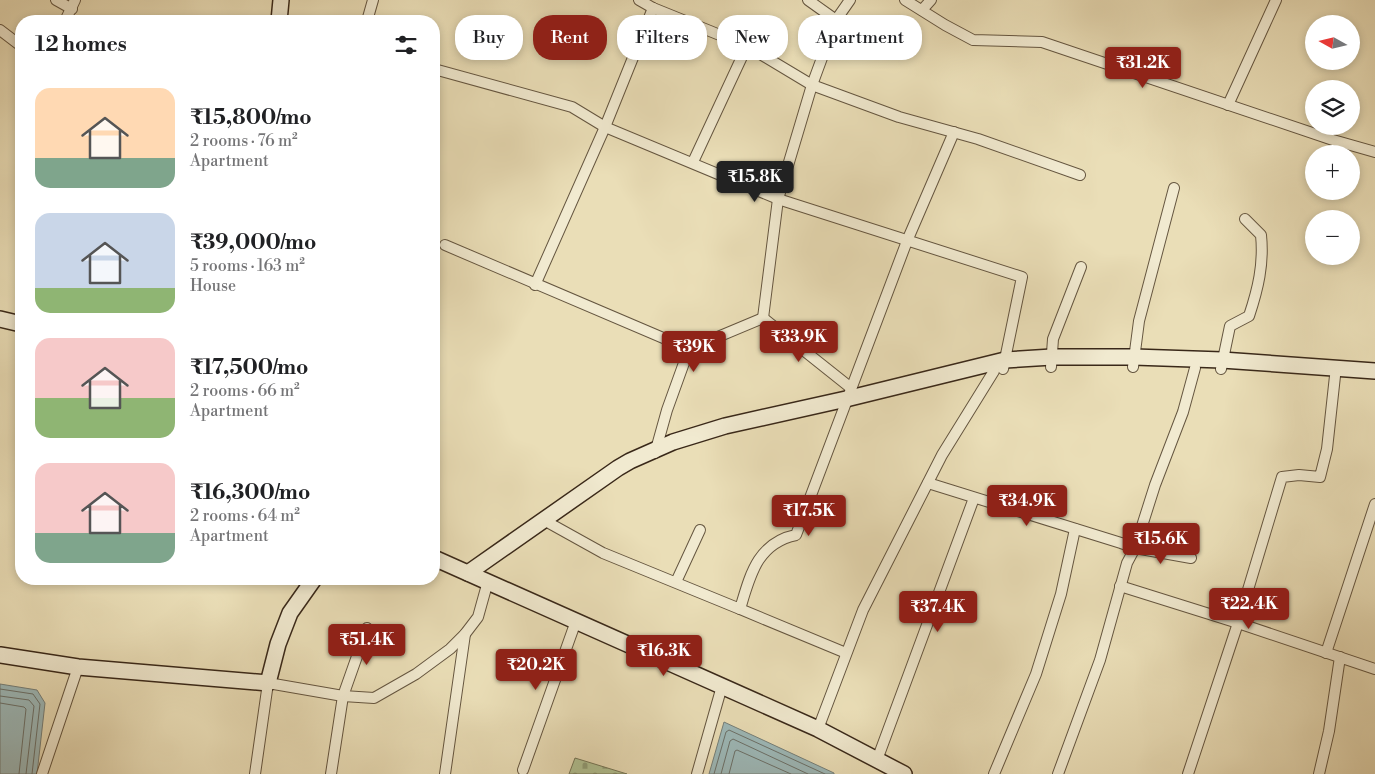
<!DOCTYPE html>
<html lang="en">
<head>
<meta charset="utf-8">
<style>
  :root { --surface:#fff; --page:#f6f6f6; --text:#202124; --muted:#757577; --accent:#8f2418 }
  body { margin:0; font-family:"Libre Bodoni",serif; background:var(--page); color:var(--text); height:100vh; display:flex; flex-direction:column; font-size:19px; white-space:nowrap }
  * { box-sizing:border-box; margin:0 }
  p { font-size:16px; color:var(--muted) }
  .icon { flex:none; width:28px; height:28px; fill:none; stroke:currentColor; stroke-width:2; stroke-linecap:round; stroke-linejoin:round }
  .map { position:relative; flex:1; overflow:hidden }
  .drawer { position:absolute; left:15px; top:15px; width:425px; height:570px; display:flex; flex-direction:column; background:var(--surface); border-radius:20px; box-shadow:0 2px 8px #0003 }
  .drawer>* { flex:none }
  .hud { position:absolute; left:455px; top:15px; width:475px; height:45px; display:flex; gap:10px }
  .needle { width:32px; rotate:278deg }
  .fabs { position:absolute; left:1305px; top:15px; display:grid; gap:10px }
  .fabs a { display:grid; place-items:center; width:55px; height:55px; border-radius:50%; background:var(--surface); box-shadow:0 2px 8px #0003; font-size:25px }
  .price { position:absolute; translate:-50% -42px; padding:0 11px; border-radius:5px; background:var(--accent); color:#fff; font-size:16px; line-height:32px; filter:drop-shadow(0 1px 2px #0008) }
  .price::after { content:''; position:absolute; left:50%; top:30px; width:15px; height:11px; margin-left:-8px; background:inherit; clip-path:polygon(0 0,100% 0,50% 100%) }
  .price.selected { background:#222; color:#fff }
  ul { padding:0; list-style:none }
  li { display:flex; align-items:center; gap:15px; height:125px; padding:0 20px }
  li span { display:grid; place-items:center; flex:none; width:140px; height:100px; border-radius:15px; color:#555 }
  li>.icon { margin-inline-start:auto }
  span .icon { width:60px; height:60px; fill:#fffc; stroke-width:1 }
  li b { font-size:21px }
  h2 { display:flex; justify-content:space-between; align-items:center; height:60px; padding:0 20px; font-size:21px }
  .chip { padding:0 18px; border-radius:20px; background:var(--surface); box-shadow:0 2px 8px #0003; font-size:18px; line-height:45px }
  .chip.selected { background:var(--accent); color:#fff }
  .map>svg:first-child { display:block }
  .cemetery { fill:url(#cemetery-stones); stroke:#757556 }
  .water { fill:#9db9b9; stroke:#757f79 }
  .lines { fill:none; stroke-linecap:round; stroke-linejoin:round }
  .shore { stroke:#6b7069; stroke-width:1 }
  .street-casing { stroke:#655640; stroke-width:12 }
  .secondary-casing { stroke:#392819; stroke-width:18 }
  .street { stroke:#f1ead0; stroke-width:10 }
  .secondary { stroke:#f1ead0; stroke-width:15 }
</style>
</head>
<body>
<div class="map">
<svg width="1375" height="774" viewBox="0 0 1375 774">
  <defs>
    <pattern id="cemetery-stones" width="16" height="16" patternUnits="userSpaceOnUse" patternTransform="scale(1.25)"><rect width="16" height="16" fill="#b1c293"/><path d="M2 7V4a2 2 0 0 1 4 0v3zM10 15v-3a2 2 0 0 1 4 0v3z" fill="#919e77"/></pattern>
  </defs>
  <rect width="100%" height="100%" fill="#eadeb7"/>
  <filter id="stains"><feTurbulence type="fractalNoise" baseFrequency=".004" numOctaves="4"/><feColorMatrix values="0 0 0 0 .2 0 0 0 0 .09 0 0 0 0 .02 0 0 0 .5 -.17"/></filter>
  <radialGradient id="worn" r=".72"><stop offset=".6" stop-color="#630" stop-opacity="0"/><stop offset="1" stop-color="#630" stop-opacity=".3"/></radialGradient>
  <polygon class="cemetery" points="575,758 627,774 569,774"/>
  <g class="water">
    <polygon points="0,684 37,690 45,703 37,774 0,774"/>
    <polygon points="724,722 834,773 834,774 709,774"/>
  </g>
  <g class="lines">
    <g class="shore">
      <polyline points="0,689 33,694 40,704 32,774"/>
      <polyline points="0,696 29,700 34,706 26,774"/>
      <polyline points="0,703 24,707 26,709 19,774"/>
      <polyline points="714,774 726,732 729,730 825,774"/>
      <polyline points="721,774 730,741 733,739 808,774"/>
      <polyline points="729,774 735,751 737,750 791,774"/>
    </g>
    <g class="street-casing">
      <g id="street">
        <polyline points="56,0 72,9"/>
        <polyline points="639,0 653,8 747,46 812,85 899,117 978,139 1080,175"/>
        <polyline points="808,0 836,20"/>
        <polyline points="905,0 945,25 973,40 1042,42 1333,140 1375,152"/>
        <polyline points="922,10 931,0"/>
        <polyline points="71,21 66,19 75,0"/>
        <polyline points="367,21 373,0"/>
        <polyline points="0,30 21,46"/>
        <polyline points="434,69 572,107 605,127 778,199 1022,277 1003,369"/>
        <polyline points="1228,105 1276,0"/>
        <polyline points="693,162 747,46"/>
        <polyline points="445,245 689,349"/>
        <polyline points="535,285 605,127 653,8"/>
        <polyline points="763,318 778,199 812,85 836,20 850,0"/>
        <polyline points="763,318 851,388"/>
        <polyline points="1051,367 1053,339 1081,267"/>
        <polyline points="1133,367 1139,321 1174,188"/>
        <path d="M 1221,369 L 1230,326 L 1249,316 C 1258,289 1264,264 1261,235 L 1245,219"/>
        <polyline points="655,453 667,410 689,349 763,318"/>
        <polyline points="928,483 1121,543 1135,548 1191,558"/>
        <path d="M 549,523 L 603,553 L 740,609 C 750,576 757,543 796,535 L 907,241 L 954,132"/>
        <polyline points="676,582 700,530"/>
        <polyline points="1120,586 1238,623 1375,669"/>
        <polyline points="740,609 846,653"/>
        <polyline points="1326,653 1375,504"/>
        <polyline points="818,729 863,610 942,455 994,371"/>
        <polyline points="877,760 974,498"/>
        <polyline points="523,770 576,621"/>
        <polyline points="42,774 78,667"/>
        <polyline points="255,774 268,683 343,696 374,698 416,674 450,649 465,634 478,617 488,581"/>
        <polyline points="331,774 343,696 367,628"/>
        <polyline points="445,774 465,634"/>
        <polyline points="697,774 722,686"/>
        <polyline points="994,774 1036,674 1061,594 1075,529"/>
        <polyline points="1058,774 1100,660 1127,563 1135,548 1155,485 1183,412 1195,368"/>
        <polyline points="1188,774 1238,623 1282,477 1299,475 1320,477 1327,449 1335,376"/>
        <polyline points="1319,774 1329,731 1340,657"/>
      </g>
    </g>
    <g class="secondary-casing">
      <g id="secondary">
        <polyline points="279,21 281,0"/>
        <polyline points="0,319 21,324"/>
        <polyline points="434,558 818,729 904,774"/>
        <polyline points="468,573 618,468 630,461 673,442 725,426 846,399 1005,360 1052,357 1134,357 1222,360 1375,371"/>
        <polyline points="0,655 78,667 268,683 278,644 290,613 314,579"/>
      </g>
    </g>
    <use href="#street" class="street"/>
    <use href="#secondary" class="secondary"/>
  </g>
  <rect width="100%" height="100%" filter="url(#stains)"/>
  <rect width="100%" height="100%" fill="url(#worn)"/>
</svg>
<div class="fabs">
<a><svg class="needle" viewBox="-14 -14 28 28"><path d="M0-13l5 13h-10z" fill="#e53935"/><path d="M0 13l5-13h-10z" fill="#757577"/></svg></a>
<a><svg class="icon" aria-label="layers" viewBox="0 0 24 24"><path d="M12 4l9 5-9 5-9-5zM3 14l9 5 9-5"/></svg></a>
<a>+</a>
<a>−</a>
</div>
<b class="price" style="left:1143px;top:89px">₹31.2K</b>
<b class="price selected" style="left:755px;top:203px">₹15.8K</b>
<b class="price" style="left:799px;top:363px">₹33.9K</b>
<b class="price" style="left:694px;top:373px">₹39K</b>
<b class="price" style="left:1027px;top:527px">₹34.9K</b>
<b class="price" style="left:809px;top:537px">₹17.5K</b>
<b class="price" style="left:1161px;top:565px">₹15.6K</b>
<b class="price" style="left:1249px;top:630px">₹22.4K</b>
<b class="price" style="left:938px;top:633px">₹37.4K</b>
<b class="price" style="left:367px;top:666px">₹51.4K</b>
<b class="price" style="left:664px;top:677px">₹16.3K</b>
<b class="price" style="left:536px;top:691px">₹20.2K</b>
<div class="hud">
<a class="chip">Buy</a>
<a class="chip selected">Rent</a>
<a class="chip">Filters</a>
<a class="chip">New</a>
<a class="chip">Apartment</a>
</div>
<section class="drawer">
<h2>12 homes<svg class="icon" aria-label="filters" viewBox="0 0 24 24"><path d="M4 7h16M4 17h16"/><circle cx="9" cy="7" r="2"/><circle cx="15" cy="17" r="2"/></svg></h2>
<ul>
<li><span style="background:linear-gradient(#ffd9b3 70%,#7fa58c 0)"><svg class="icon" aria-label="home" viewBox="0 0 24 24"><path d="M3 11l9-7 9 7M6 9v11h12V9"/></svg></span><div><b>₹15,800/mo</b><p>2 rooms · 76 m²</p><p>Apartment</p></div></li>
<li><span style="background:linear-gradient(#c9d6e8 75%,#8fb573 0)"><svg class="icon" aria-label="home" viewBox="0 0 24 24"><path d="M3 11l9-7 9 7M6 9v11h12V9"/></svg></span><div><b>₹39,000/mo</b><p>5 rooms · 163 m²</p><p>House</p></div></li>
<li><span style="background:linear-gradient(#f6c9c9 60%,#8fb573 0)"><svg class="icon" aria-label="home" viewBox="0 0 24 24"><path d="M3 11l9-7 9 7M6 9v11h12V9"/></svg></span><div><b>₹17,500/mo</b><p>2 rooms · 66 m²</p><p>Apartment</p></div></li>
<li><span style="background:linear-gradient(#f6c9c9 70%,#7fa58c 0)"><svg class="icon" aria-label="home" viewBox="0 0 24 24"><path d="M3 11l9-7 9 7M6 9v11h12V9"/></svg></span><div><b>₹16,300/mo</b><p>2 rooms · 64 m²</p><p>Apartment</p></div></li>
</ul>
</section>
</div>
</body>
</html>
